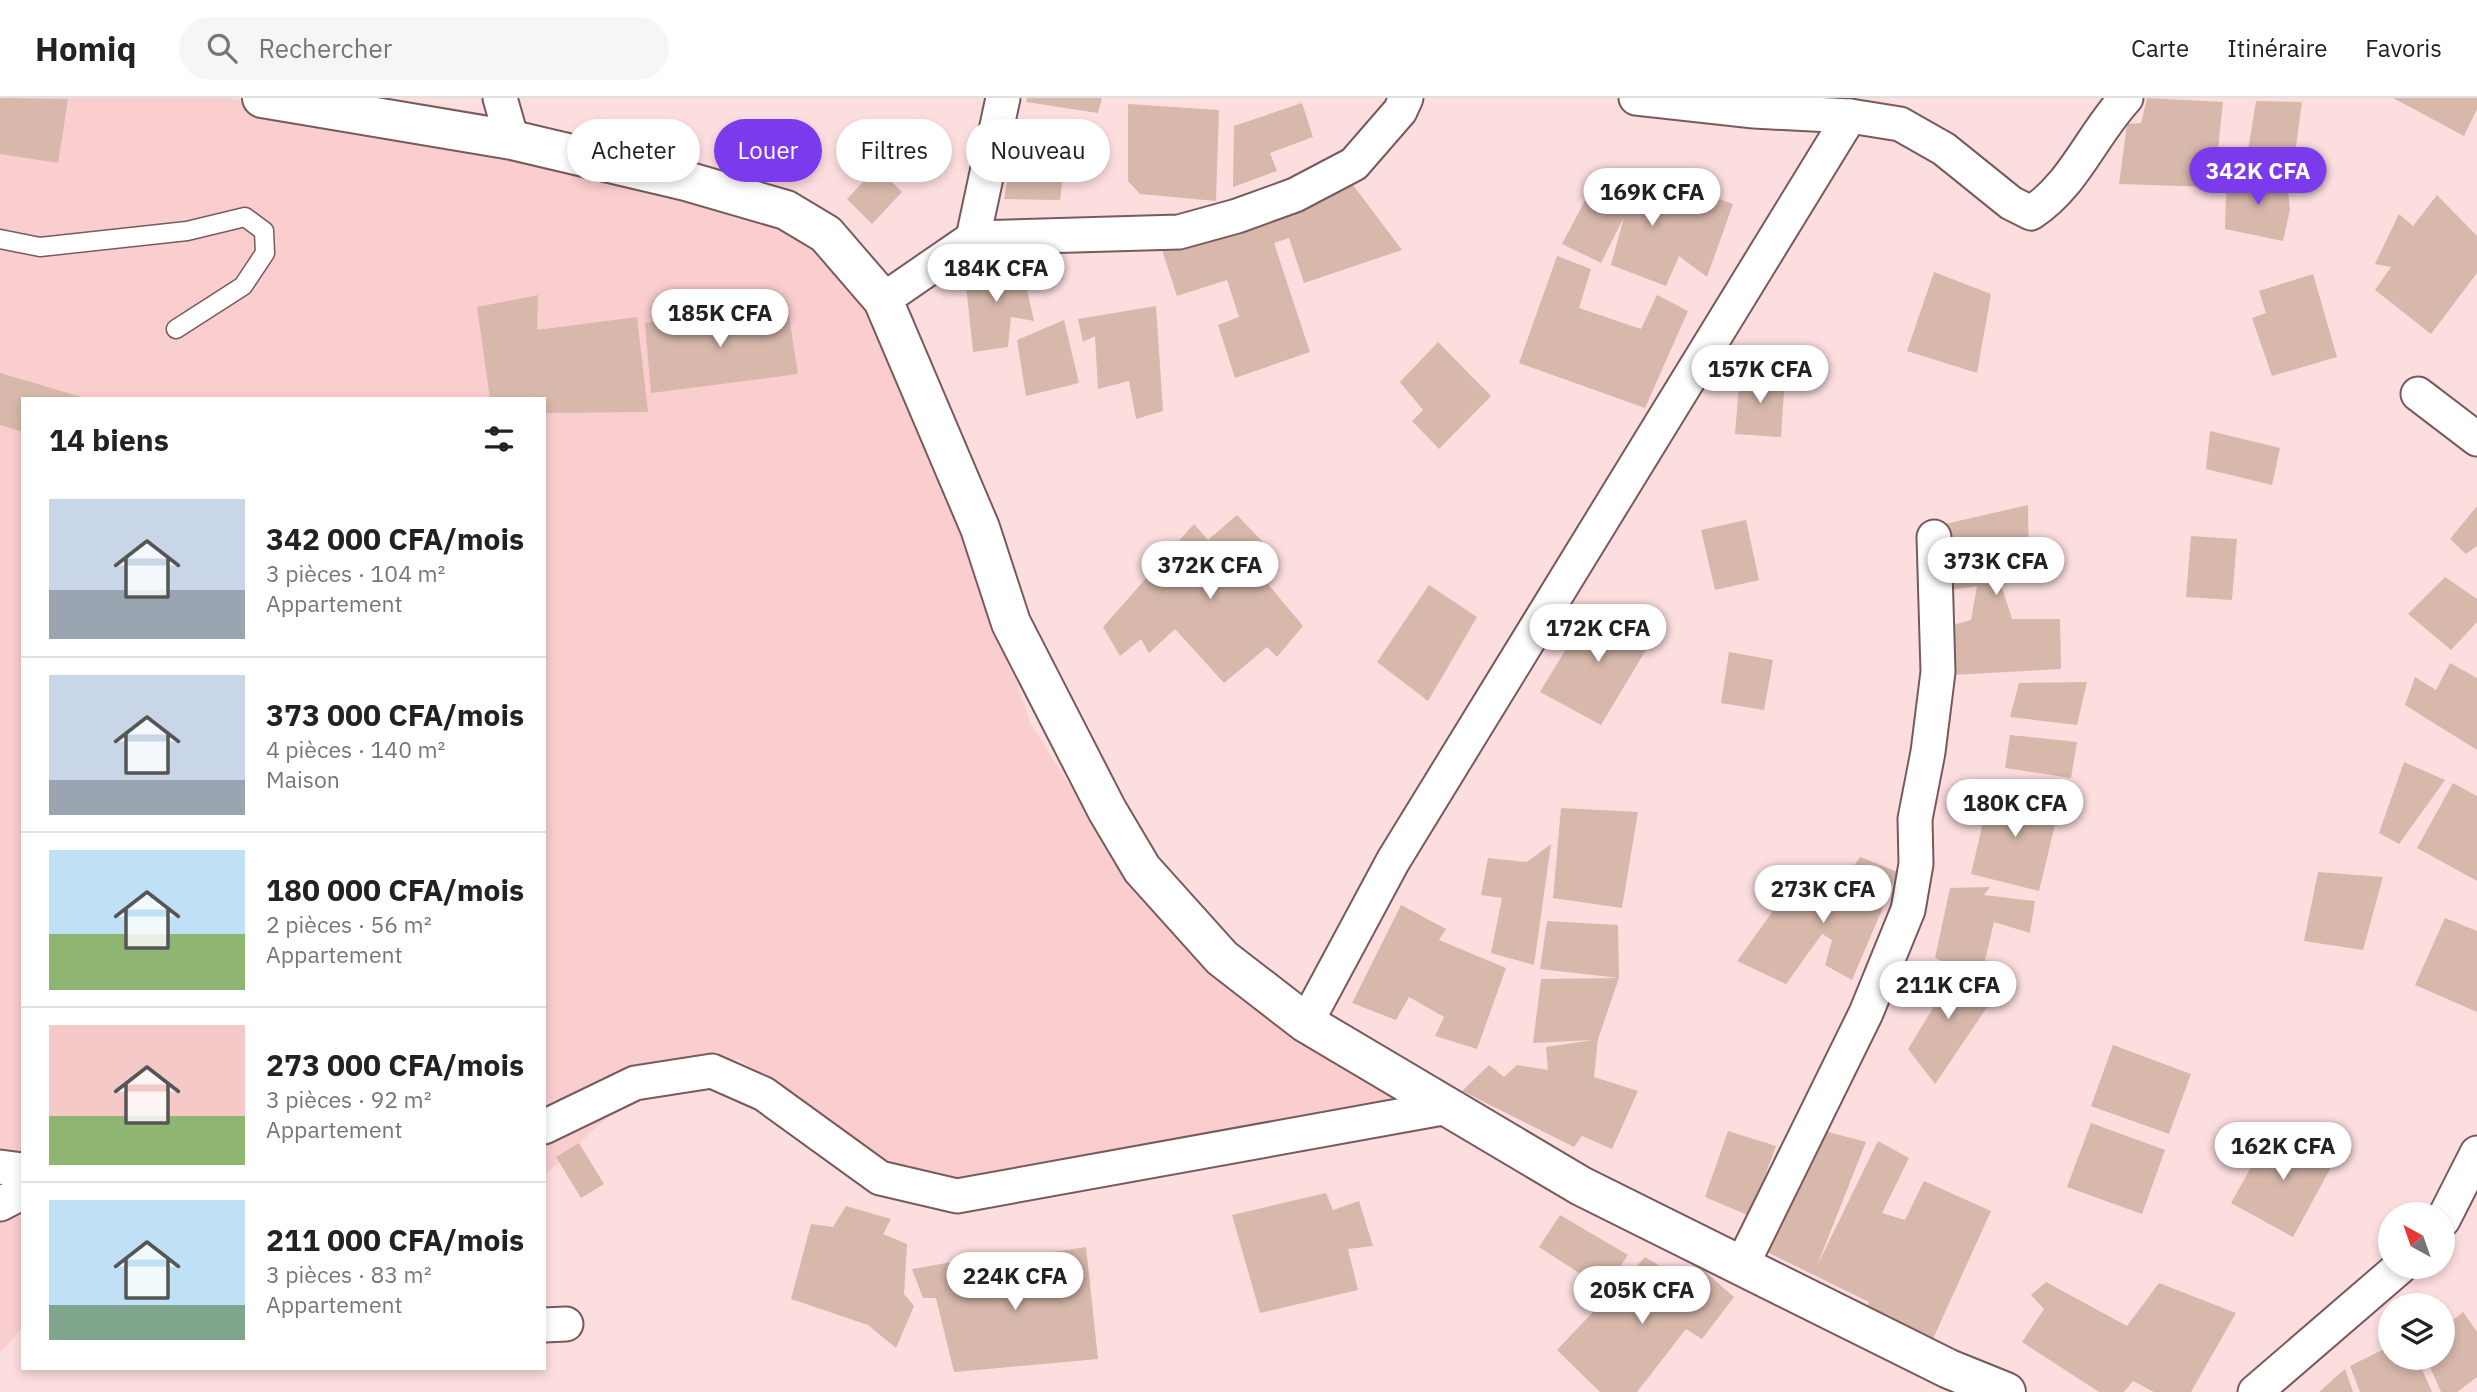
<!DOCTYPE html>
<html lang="fr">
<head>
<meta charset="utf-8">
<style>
  :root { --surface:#fff; --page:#f6f6f6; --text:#222; --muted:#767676; --line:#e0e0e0; --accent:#7c3aed }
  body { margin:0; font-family:"IBM Plex Sans",sans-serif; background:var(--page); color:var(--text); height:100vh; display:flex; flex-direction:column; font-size:26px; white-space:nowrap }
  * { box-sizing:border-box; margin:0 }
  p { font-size:23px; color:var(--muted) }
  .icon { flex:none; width:38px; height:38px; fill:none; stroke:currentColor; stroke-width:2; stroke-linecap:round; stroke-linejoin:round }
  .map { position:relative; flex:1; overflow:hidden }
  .drawer { position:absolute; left:21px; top:299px; width:525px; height:973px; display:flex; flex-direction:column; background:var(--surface); border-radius:0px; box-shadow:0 4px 10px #0003 }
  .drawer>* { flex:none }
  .banner { position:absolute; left:567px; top:21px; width:665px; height:63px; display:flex; gap:14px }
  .needle { width:46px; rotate:320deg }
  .tools { position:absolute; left:2378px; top:1104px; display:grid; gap:14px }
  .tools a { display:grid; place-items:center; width:77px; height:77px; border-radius:50%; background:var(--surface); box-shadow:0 4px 10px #0003; font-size:35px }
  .price { position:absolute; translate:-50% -60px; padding:0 16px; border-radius:24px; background:#fff; color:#222; font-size:23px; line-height:46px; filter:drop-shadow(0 2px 4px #0008) }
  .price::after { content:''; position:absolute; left:50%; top:42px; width:21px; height:16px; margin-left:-10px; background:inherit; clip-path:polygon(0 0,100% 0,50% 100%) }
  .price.active { background:var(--accent); color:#fff }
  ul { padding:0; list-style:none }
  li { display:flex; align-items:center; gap:21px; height:175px; padding:0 28px }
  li+li { border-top:2px solid var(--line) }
  li span { display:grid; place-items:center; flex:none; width:196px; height:140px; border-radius:0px; color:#555 }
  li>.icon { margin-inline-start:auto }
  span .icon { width:84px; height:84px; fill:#fffc; stroke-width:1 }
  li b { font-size:30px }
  h2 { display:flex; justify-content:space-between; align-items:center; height:84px; padding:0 28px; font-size:30px }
  .tag { padding:0 24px; border-radius:32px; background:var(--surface); box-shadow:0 4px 10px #0003; font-size:24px; line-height:63px }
  .tag.active { background:var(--accent); color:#fff }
  header { display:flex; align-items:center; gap:42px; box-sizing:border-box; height:98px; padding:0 35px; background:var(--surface); border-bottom:2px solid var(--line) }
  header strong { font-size:33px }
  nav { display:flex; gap:38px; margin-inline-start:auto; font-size:24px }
  .search { width:490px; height:63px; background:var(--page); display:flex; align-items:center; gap:18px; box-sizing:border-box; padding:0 24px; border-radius:38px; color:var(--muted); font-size:26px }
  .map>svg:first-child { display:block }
  .built { fill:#facdcf }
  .building { fill:#d7b8ab }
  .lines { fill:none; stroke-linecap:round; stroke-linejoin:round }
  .lane-casing { stroke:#795a5c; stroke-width:21 }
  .street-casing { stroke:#795a5c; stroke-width:37 }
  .secondary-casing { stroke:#795a5c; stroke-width:42 }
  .lane { stroke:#fff; stroke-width:18 }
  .street { stroke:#fff; stroke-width:33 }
  .secondary { stroke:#fff; stroke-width:38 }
</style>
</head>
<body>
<header>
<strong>Homiq</strong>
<div class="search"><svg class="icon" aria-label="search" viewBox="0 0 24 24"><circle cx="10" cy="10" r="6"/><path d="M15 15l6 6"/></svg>Rechercher</div>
<nav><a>Carte</a><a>Itinéraire</a><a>Favoris</a></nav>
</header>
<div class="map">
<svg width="2477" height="1294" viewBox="0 0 2477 1294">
  <rect width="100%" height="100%" fill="#fcdedf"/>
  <polygon class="built" points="0,0 230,0 501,48 803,131 856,187 978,466 1031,627 1111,751 1203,859 1444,1030 1233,1056 1015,1103 862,1063 738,960 712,973 670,961 544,1078 544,301 23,301 23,1229 0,1255"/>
  <g class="building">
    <polygon points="0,0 68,1 58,65 0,56"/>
    <polygon points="1027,0 1102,0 1098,15 1026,4"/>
    <polygon points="2147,0 2223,4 2214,89 2119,86 2127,26 2141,25"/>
    <polygon points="2393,0 2477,0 2477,11 2464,38"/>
    <polygon points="2256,3 2302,4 2292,78 2245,71"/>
    <polygon points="1302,5 1313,39 1270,55 1277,73 1233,89 1234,28"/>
    <polygon points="1128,6 1219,12 1216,103 1140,96 1128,83"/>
    <polygon points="1018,27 1069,31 1060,102 1004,101"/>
    <polygon points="877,69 902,94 872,126 847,101"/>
    <polygon points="1636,72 1733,106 1707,179 1679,158 1666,188 1611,167 1624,119 1601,165 1562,146 1589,95 1627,106"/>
    <polygon points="2240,76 2287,84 2290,112 2283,143 2225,131 2226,94"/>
    <polygon points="1353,87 1402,152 1304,185 1289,140 1274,145 1310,254 1235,280 1218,227 1239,219 1227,182 1177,198 1162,152"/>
    <polygon points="2437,97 2477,138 2477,175 2431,236 2375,192 2391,169 2375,166 2399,116 2413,128"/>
    <polygon points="1557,158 1591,171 1579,210 1641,231 1657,197 1688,213 1645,310 1519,265"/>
    <polygon points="1020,160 1034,223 1011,219 1008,249 973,254 965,178"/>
    <polygon points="1934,174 1991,196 1977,275 1907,253"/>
    <polygon points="2313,176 2337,259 2272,278 2252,220 2266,215 2259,193"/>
    <polygon points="538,197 537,232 637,219 648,314 544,315 544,301 490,301 477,209"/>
    <polygon points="787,206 798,276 651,295 645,225"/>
    <polygon points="1156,208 1163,313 1136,321 1129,283 1098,291 1095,238 1083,244 1078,221"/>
    <polygon points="1064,222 1079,285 1026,298 1017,242"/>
    <polygon points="1438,244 1491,298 1439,351 1412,323 1423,312 1400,284"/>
    <polygon points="0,275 85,300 85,301 23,301 23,334 0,327"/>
    <polygon points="1740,275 1785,278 1781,339 1735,336"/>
    <polygon points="2210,333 2280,350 2272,387 2206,371"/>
    <polygon points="2028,407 2029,479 2000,484 2012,521 2060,521 2061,571 1952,577 1953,527 1971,522 1977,488 1951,492 1941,427"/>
    <polygon points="2477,408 2477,448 2466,456 2450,441"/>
    <polygon points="1237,417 1279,461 1262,479 1303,528 1277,559 1267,549 1224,585 1175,531 1149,555 1141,541 1120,558 1103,529 1194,426 1208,442"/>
    <polygon points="1746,422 1759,482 1715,492 1701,432"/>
    <polygon points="2191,438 2237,441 2232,502 2186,499"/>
    <polygon points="2445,479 2477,501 2477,524 2451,552 2408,516"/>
    <polygon points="1429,487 1477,519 1428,603 1377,564"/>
    <polygon points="1592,508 1656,535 1601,627 1540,594"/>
    <polygon points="1729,554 1773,562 1764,612 1721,605"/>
    <polygon points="2450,565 2477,580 2477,652 2405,607 2415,579 2436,592"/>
    <polygon points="2087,584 2077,627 2010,619 2019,585"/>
    <polygon points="2010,637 2077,644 2071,680 2005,670"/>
    <polygon points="2404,664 2445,682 2399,746 2379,735"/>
    <polygon points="2453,685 2477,698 2477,783 2417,750"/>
    <polygon points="1991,690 2060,706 2039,793 1971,776"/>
    <polygon points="1561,710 1638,714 1622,810 1553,800"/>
    <polygon points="1551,746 1534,867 1491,855 1502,800 1481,797 1488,760 1527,764"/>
    <polygon points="1860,759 1898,774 1852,882 1825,867 1832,842 1822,836 1786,886 1737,863 1788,792 1827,807"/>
    <polygon points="2318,774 2383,779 2363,852 2304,843"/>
    <polygon points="1990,789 1984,797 2035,803 2030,835 1994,824 1981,880 1935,860 1950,790"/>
    <polygon points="1401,807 1446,831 1439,842 1506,870 1477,951 1435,938 1444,919 1409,899 1396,922 1352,905"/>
    <polygon points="2445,820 2477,833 2477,914 2415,887"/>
    <polygon points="1547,823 1618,827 1619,880 1540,871"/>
    <polygon points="1938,869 1996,896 1935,986 1908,951 1938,902 1926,888"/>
    <polygon points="1619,880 1598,941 1594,979 1638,993 1612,1051 1582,1038 1574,1049 1462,993 1489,967 1504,979 1517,967 1548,972 1546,949 1593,942 1533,945 1541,881"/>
    <polygon points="2113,947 2191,976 2169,1036 2091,1008"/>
    <polygon points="2091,1025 2165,1052 2142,1116 2067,1089"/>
    <polygon points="2274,1028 2335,1062 2293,1139 2231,1105"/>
    <polygon points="1817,1031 1866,1044 1816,1170 1878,1043 1909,1060 1882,1115 1905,1122 1924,1083 1991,1113 1932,1243 1864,1214 1869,1204 1765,1153"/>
    <polygon points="1728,1033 1776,1048 1750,1118 1705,1099"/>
    <polygon points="579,1045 604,1086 581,1100 556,1059"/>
    <polygon points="1326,1095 1333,1112 1359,1103 1373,1148 1348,1151 1358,1192 1260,1215 1232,1117"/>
    <polygon points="846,1108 891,1121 883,1136 907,1146 904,1196 914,1208 896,1250 868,1227 791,1201 811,1126 833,1129"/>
    <polygon points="1560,1117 1628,1157 1604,1191 1539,1149"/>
    <polygon points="1086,1149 1098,1261 954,1274 936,1200 923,1200 912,1171 975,1160 987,1184 1036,1173 1033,1157"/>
    <polygon points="1645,1159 1691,1187 1702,1171 1734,1199 1702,1241 1686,1231 1637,1294 1600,1294 1557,1252"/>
    <polygon points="2046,1184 2127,1228 2159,1185 2236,1215 2191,1294 2154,1294 2133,1283 2124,1294 2099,1294 2022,1244 2044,1211 2031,1197"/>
    <polygon points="2463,1214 2477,1234 2477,1279 2457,1294 2441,1294 2426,1260 2443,1260 2443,1230"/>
    <polygon points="2390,1248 2390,1260 2417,1260 2432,1294 2360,1294 2350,1268"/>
    <polygon points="2345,1271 2353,1294 2319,1294"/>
  </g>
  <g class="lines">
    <g class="lane-casing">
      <polyline id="lane" points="0,141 40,149 187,133 245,119 264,133 265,155 243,188 176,231"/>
    </g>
    <g class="street-casing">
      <g id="street">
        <polyline points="500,0 512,42"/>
        <path d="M 1636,0 L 1754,13 L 1850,18 L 1900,26 L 1944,51 L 2011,105 L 2031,115 C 2074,87 2091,38 2126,0"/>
        <polyline points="973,140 1003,0"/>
        <polyline points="883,202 973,140 1179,134 1237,118 1295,97 1354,66 1400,13 1406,0"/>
        <polyline points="2418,296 2477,341"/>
        <polyline points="1306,925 1393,763 1850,18"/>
        <polyline points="544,1029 635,985 712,973 764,996 880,1080 957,1098 1448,1009"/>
        <polyline points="0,1069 23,1072"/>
        <polyline points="0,1106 23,1094"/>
        <polyline points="2443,1122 2477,1055"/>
        <polyline points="1742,1167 1866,915 1908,812 1916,766 1915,721 1928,654 1938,574 1934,439"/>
        <polyline points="544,1227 566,1226"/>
        <polyline points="2255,1294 2400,1169"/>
      </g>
    </g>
    <g class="secondary-casing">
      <polyline id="secondary" points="262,0 512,42 686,83 786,112 826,136 883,202 980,430 1011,525 1107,712 1142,771 1222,860 1306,925 1581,1088 1949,1271 2006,1294"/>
    </g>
    <use href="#lane" class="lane"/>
    <use href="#street" class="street"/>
    <use href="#secondary" class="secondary"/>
  </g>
</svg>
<div class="tools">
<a><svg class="needle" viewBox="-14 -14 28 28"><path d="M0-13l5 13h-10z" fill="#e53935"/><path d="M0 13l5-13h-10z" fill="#767676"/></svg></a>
<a><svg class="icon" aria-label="layers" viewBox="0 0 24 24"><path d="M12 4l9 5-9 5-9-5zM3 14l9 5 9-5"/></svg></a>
</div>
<b class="price active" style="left:2258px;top:109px">342K CFA</b>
<b class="price" style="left:1652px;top:130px">169K CFA</b>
<b class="price" style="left:996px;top:206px">184K CFA</b>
<b class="price" style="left:720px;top:251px">185K CFA</b>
<b class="price" style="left:1760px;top:307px">157K CFA</b>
<b class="price" style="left:1996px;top:499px">373K CFA</b>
<b class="price" style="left:1210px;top:503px">372K CFA</b>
<b class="price" style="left:1598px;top:566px">172K CFA</b>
<b class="price" style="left:2015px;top:741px">180K CFA</b>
<b class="price" style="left:1823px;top:827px">273K CFA</b>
<b class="price" style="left:1948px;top:923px">211K CFA</b>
<b class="price" style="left:2283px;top:1084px">162K CFA</b>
<b class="price" style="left:1015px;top:1214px">224K CFA</b>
<b class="price" style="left:1642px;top:1228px">205K CFA</b>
<div class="banner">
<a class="tag">Acheter</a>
<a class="tag active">Louer</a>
<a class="tag">Filtres</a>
<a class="tag">Nouveau</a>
</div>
<section class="drawer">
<h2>14 biens<svg class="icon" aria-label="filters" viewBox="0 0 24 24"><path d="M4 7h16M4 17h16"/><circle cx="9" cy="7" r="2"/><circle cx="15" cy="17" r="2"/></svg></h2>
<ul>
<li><span style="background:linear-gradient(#c9d6e8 65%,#9aa5b1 0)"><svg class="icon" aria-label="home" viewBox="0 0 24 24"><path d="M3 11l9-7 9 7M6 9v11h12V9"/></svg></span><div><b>342 000 CFA/mois</b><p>3 pièces · 104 m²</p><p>Appartement</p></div></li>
<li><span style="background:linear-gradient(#c9d6e8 75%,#9aa5b1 0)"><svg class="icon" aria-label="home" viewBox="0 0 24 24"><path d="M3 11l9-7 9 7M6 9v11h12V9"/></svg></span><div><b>373 000 CFA/mois</b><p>4 pièces · 140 m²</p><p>Maison</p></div></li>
<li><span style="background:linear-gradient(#bfe0f5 60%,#8fb573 0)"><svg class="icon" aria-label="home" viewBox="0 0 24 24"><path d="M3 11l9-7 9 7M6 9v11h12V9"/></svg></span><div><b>180 000 CFA/mois</b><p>2 pièces · 56 m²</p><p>Appartement</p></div></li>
<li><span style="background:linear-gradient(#f6c9c9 65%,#8fb573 0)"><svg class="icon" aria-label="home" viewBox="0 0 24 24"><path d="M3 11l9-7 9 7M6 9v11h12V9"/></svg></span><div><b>273 000 CFA/mois</b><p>3 pièces · 92 m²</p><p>Appartement</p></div></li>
<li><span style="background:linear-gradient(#bfe0f5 75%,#7fa58c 0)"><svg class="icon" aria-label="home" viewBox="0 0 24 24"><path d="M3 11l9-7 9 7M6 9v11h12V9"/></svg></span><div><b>211 000 CFA/mois</b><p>3 pièces · 83 m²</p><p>Appartement</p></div></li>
</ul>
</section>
</div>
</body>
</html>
